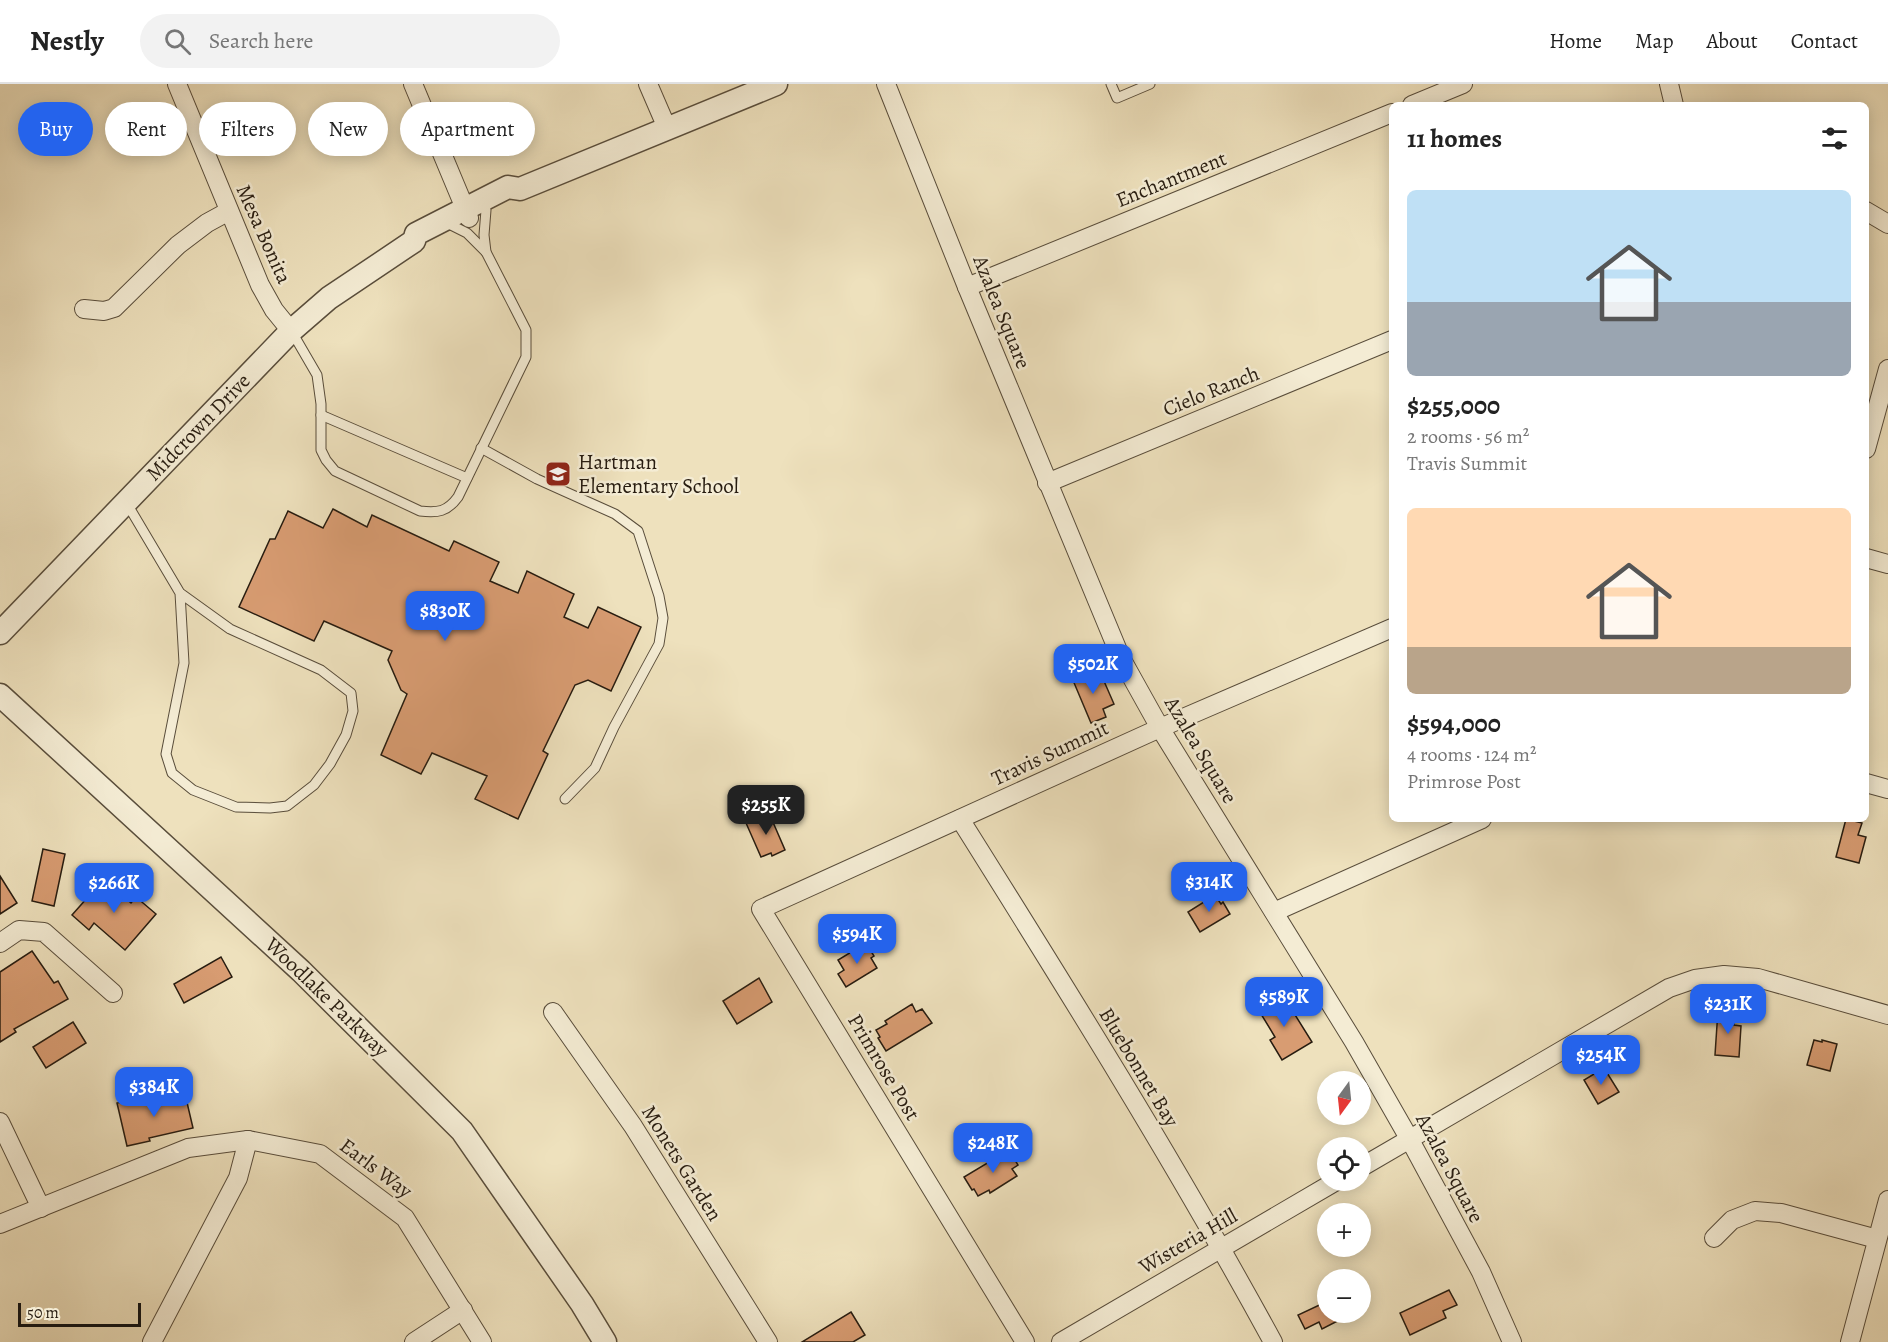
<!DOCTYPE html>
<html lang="en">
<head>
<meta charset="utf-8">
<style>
  :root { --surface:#fff; --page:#f2f2f2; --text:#222; --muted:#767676; --line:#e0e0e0; --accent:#2563eb }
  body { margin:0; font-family:Alegreya,serif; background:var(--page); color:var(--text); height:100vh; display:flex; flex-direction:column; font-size:22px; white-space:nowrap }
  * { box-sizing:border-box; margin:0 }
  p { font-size:20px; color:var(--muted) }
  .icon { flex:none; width:33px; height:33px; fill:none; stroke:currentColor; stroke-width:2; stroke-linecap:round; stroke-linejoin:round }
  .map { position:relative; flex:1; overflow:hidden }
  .panel { position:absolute; left:1389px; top:18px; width:480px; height:720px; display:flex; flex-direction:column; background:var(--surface); border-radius:9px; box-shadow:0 3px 15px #0003 }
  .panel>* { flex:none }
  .guide { position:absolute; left:18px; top:18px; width:570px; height:54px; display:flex; gap:12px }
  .needle { width:39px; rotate:195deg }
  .fabs { position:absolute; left:1317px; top:987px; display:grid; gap:12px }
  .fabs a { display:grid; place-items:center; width:54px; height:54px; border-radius:50%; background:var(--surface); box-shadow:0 3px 15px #0003; font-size:30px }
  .scale { position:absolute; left:18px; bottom:15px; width:123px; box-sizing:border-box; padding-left:6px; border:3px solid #271c10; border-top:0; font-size:16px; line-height:21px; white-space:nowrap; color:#271c10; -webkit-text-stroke:4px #f4ecd4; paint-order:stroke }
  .price { position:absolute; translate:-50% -51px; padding:0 14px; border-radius:12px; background:var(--accent); color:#fff; font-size:20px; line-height:39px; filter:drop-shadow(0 2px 3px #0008) }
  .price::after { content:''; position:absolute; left:50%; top:36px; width:18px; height:14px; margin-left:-9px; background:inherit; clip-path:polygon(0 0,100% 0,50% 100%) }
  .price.on { background:#222; color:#fff }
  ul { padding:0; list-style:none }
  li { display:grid; align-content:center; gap:12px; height:318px; padding:0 18px }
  li span { display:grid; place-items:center; height:186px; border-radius:9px; color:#555 }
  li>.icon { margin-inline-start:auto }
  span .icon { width:108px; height:108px; fill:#fffc; stroke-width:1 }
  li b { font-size:26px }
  h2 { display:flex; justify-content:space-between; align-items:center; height:72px; padding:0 18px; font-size:26px }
  .chip { padding:0 21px; border-radius:27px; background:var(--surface); box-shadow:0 3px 15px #0003; font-size:21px; line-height:54px }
  .chip.on { background:var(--accent); color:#fff }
  header { display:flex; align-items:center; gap:36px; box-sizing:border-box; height:84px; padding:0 30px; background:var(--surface); border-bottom:2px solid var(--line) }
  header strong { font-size:28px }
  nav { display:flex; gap:33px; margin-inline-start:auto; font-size:21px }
  .search { width:420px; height:54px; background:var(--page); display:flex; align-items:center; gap:15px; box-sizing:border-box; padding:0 21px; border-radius:33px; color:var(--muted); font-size:22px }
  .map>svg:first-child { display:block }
  .building { fill:#d89c72; stroke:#271c10; stroke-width:1.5 }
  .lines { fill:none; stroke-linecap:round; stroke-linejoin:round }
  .service-casing { stroke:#594d3b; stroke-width:11 }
  .minor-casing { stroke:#594d3b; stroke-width:20 }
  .tertiary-casing { stroke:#594d3b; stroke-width:25 }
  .service { stroke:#f4ecd4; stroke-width:9 }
  .minor { stroke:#f4ecd4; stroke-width:18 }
  .tertiary { stroke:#f4ecd4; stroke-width:22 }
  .labels { text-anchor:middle; stroke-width:5; stroke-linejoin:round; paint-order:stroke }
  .street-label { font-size:21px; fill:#271c10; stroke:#f4ecd4 }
  .poi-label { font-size:21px; fill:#271c10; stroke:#f4ecd4; text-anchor:start }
</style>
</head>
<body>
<header>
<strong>Nestly</strong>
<div class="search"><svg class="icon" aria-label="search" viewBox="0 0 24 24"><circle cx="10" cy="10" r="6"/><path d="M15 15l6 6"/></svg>Search here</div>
<nav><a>Home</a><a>Map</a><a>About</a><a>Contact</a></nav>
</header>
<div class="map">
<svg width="1888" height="1258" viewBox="0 0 1888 1258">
  <rect width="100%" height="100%" fill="#eee1bd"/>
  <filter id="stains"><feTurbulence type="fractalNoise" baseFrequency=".00333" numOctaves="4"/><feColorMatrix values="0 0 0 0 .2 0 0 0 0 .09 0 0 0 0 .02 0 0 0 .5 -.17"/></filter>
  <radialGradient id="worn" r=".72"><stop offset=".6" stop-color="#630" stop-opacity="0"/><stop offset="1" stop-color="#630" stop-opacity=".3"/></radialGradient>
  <g class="building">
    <polygon points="333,425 367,443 372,431 449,467 454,457 499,478 490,497 518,509 527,487 574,510 564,533 588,544 598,523 641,543 611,607 588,596 575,601 543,667 548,670 518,735 475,715 487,692 432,669 421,690 381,671 407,610 401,606 388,576 392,567 324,537 314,557 239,523 270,455 275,455 288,427 323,444"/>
    <polygon points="1086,588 1088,593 1100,588 1114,620 1103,625 1106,633 1091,639 1072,594"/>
    <polygon points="769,729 785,766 772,772 771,769 761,773 746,739"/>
    <polygon points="1846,735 1862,739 1858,751 1866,753 1859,779 1836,773"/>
    <polygon points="43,765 65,770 54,822 32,817"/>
    <polygon points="0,792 17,819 0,830"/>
    <polygon points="104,795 131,819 136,813 156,830 125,866 94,839 89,846 72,831"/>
    <polygon points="1215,811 1221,820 1223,818 1230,830 1200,848 1188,828"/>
    <polygon points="866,859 874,872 871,874 877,884 846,903 838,890 844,886 838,876"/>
    <polygon points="32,867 54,899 58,897 68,915 14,945 16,948 0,958 0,888"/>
    <polygon points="221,873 232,893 184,919 174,900"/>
    <polygon points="759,894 772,918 737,940 723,917"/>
    <polygon points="1280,912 1285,919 1287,918 1312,958 1282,976 1270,956 1275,953 1258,925"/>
    <polygon points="912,920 916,928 922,925 932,939 886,967 878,954 880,953 876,946 887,940 885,937"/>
    <polygon points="1718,926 1735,927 1734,941 1741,942 1739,973 1715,971"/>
    <polygon points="73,938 86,959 46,984 33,963"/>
    <polygon points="1814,956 1822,958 1822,956 1837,960 1830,987 1807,981"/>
    <polygon points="1604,984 1619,1008 1598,1020 1584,996"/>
    <polygon points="185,1010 193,1044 149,1054 150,1057 127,1062 117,1019 141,1014 142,1019"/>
    <polygon points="1009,1066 1018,1081 1012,1085 1017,1092 990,1109 989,1106 978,1112 974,1105 972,1106 964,1093"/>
    <polygon points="1449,1206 1457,1221 1443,1227 1446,1234 1410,1251 1400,1229"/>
    <polygon points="1328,1217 1328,1228 1355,1228 1322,1245 1319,1238 1305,1245 1298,1231"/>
    <polygon points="851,1228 865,1251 853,1258 802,1258"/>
  </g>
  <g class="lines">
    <g class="service-casing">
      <g id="service">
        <polyline points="1111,0 1117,14 1150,0"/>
        <polyline points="445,138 467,149 486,168"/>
        <path d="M 292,248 L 317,291 L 321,320 L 321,366 L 326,376 L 335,387 L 420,427 C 438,429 447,428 458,413 L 526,273 L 526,246 L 486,168 L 484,151 L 486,126"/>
        <polyline points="321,331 467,394"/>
        <polyline points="481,364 537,395 615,430 638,447 659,512 663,534 659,560 614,643 595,684 565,715"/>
        <polyline points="126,418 180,509 184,579 166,670 172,689 193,706 236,723 270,724 287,722 314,701 330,680 346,651 353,627 351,609 321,586 230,545 180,509"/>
      </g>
    </g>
    <g class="minor-casing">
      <g id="minor">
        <polyline points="177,0 260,201 274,226 291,247"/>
        <polyline points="413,0 469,134"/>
        <polyline points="648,0 667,44"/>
        <polyline points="886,0 967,203 1121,574 1160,644 1354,958 1410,1056 1481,1188 1512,1258"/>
        <polyline points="1669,0 1674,21"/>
        <polyline points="1412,21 1463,0"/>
        <polyline points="1866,127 1888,140"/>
        <polyline points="967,203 1392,29"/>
        <polyline points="84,225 104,227 114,224 178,161 207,139 229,127"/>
        <polyline points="1866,365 1888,285"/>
        <polyline points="1047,399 1392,256"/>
        <polyline points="1866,474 1888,480"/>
        <polyline points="1866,699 1888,705"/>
        <path d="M 960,735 C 1068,907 1176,1080 1273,1258"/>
        <polyline points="1274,828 1482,735"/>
        <polyline points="0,859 19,846 44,848 113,909"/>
        <polyline points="553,928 633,1042 768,1258"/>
        <polyline points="0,1038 41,1124"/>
        <polyline points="1360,1084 1669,904 1695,895 1724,891 1758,894 1888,931"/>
        <polyline points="0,1140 188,1064 248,1056 320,1070 405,1134 482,1258"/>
        <polyline points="1714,1154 1732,1136 1755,1127 1781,1129 1877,1155"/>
        <polyline points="152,1258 238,1094 248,1056"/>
        <polyline points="414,1258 463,1226"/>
        <polyline points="1025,1258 761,825 1160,644 1392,544"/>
        <polyline points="1061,1258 1338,1096"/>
        <polyline points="1850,1258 1888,1116"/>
      </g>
    </g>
    <g class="tertiary-casing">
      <g id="tertiary">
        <polyline points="0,549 291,247 329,214 414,157 416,150 508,103 520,105 776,0"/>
        <polyline points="0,611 301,887 462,1047 582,1220 605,1258"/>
      </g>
    </g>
    <use href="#service" class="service"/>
    <use href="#minor" class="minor"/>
    <use href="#tertiary" class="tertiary"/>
  </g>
  <defs>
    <g id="school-square" transform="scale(1.35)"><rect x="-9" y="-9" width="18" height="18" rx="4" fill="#8f2418" stroke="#f4ecd4"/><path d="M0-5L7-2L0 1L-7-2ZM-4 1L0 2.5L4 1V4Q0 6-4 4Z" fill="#fff"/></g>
  </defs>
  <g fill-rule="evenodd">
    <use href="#school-square" x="558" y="390"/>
  </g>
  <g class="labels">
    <g class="street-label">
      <text transform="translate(1171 95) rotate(-22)" y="7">Enchantment</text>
      <text transform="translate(264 150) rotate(66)" y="7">Mesa Bonita</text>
      <text transform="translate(1002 228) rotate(68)" y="7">Azalea Square</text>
      <text transform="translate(1211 307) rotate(-22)" y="7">Cielo Ranch</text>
      <text transform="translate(198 343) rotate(-46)" y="7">Midcrown Drive</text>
      <text transform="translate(1201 666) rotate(59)" y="7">Azalea Square</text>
      <text transform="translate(1050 669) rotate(-25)" y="7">Travis Summit</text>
      <text transform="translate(327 913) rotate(44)" y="7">Woodlake Parkway</text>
      <text transform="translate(884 983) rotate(59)" y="7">Primrose Post</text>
      <text transform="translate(1139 983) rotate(59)" y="7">Bluebonnet Bay</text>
      <text transform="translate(682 1079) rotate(58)" y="7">Monets Garden</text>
      <text transform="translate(376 1084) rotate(37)" y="7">Earls Way</text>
      <text transform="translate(1450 1084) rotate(62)" y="7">Azalea Square</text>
      <text transform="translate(1188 1157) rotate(-30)" y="7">Wisteria Hill</text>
    </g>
    <g class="poi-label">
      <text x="578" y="385">Hartman<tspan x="578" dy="24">Elementary School</tspan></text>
    </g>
  </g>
  <rect width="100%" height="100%" filter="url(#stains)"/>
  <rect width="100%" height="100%" fill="url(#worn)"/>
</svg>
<div class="fabs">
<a><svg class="needle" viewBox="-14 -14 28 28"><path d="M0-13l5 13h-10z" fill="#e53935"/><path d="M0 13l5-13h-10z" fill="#767676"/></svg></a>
<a><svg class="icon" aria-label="locate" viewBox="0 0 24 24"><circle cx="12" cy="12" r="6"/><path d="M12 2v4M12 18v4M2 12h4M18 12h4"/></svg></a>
<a>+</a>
<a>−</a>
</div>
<div class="scale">50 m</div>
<b class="price" style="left:445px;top:558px">$830K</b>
<b class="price" style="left:1093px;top:611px">$502K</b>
<b class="price on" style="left:766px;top:752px">$255K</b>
<b class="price" style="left:1209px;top:829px">$314K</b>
<b class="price" style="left:114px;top:830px">$266K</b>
<b class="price" style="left:857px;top:881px">$594K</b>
<b class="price" style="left:1284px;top:944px">$589K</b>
<b class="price" style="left:1728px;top:951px">$231K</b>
<b class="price" style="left:1601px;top:1002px">$254K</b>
<b class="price" style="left:154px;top:1034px">$384K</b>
<b class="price" style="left:993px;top:1090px">$248K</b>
<div class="guide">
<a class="chip on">Buy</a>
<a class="chip">Rent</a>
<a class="chip">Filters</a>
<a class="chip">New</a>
<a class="chip">Apartment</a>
</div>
<section class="panel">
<h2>11 homes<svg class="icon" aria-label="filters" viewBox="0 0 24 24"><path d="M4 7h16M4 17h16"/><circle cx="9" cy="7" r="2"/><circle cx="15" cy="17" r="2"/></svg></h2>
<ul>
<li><span style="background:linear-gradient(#bfe0f5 60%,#9aa5b1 0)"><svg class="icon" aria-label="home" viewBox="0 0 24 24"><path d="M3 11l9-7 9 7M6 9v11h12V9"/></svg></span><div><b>$255,000</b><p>2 rooms · 56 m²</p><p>Travis Summit</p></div></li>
<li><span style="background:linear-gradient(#ffd9b3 75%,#b9a48a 0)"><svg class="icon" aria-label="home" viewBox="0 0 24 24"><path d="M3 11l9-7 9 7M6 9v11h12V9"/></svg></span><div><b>$594,000</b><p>4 rooms · 124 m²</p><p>Primrose Post</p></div></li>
</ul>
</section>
</div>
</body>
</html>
